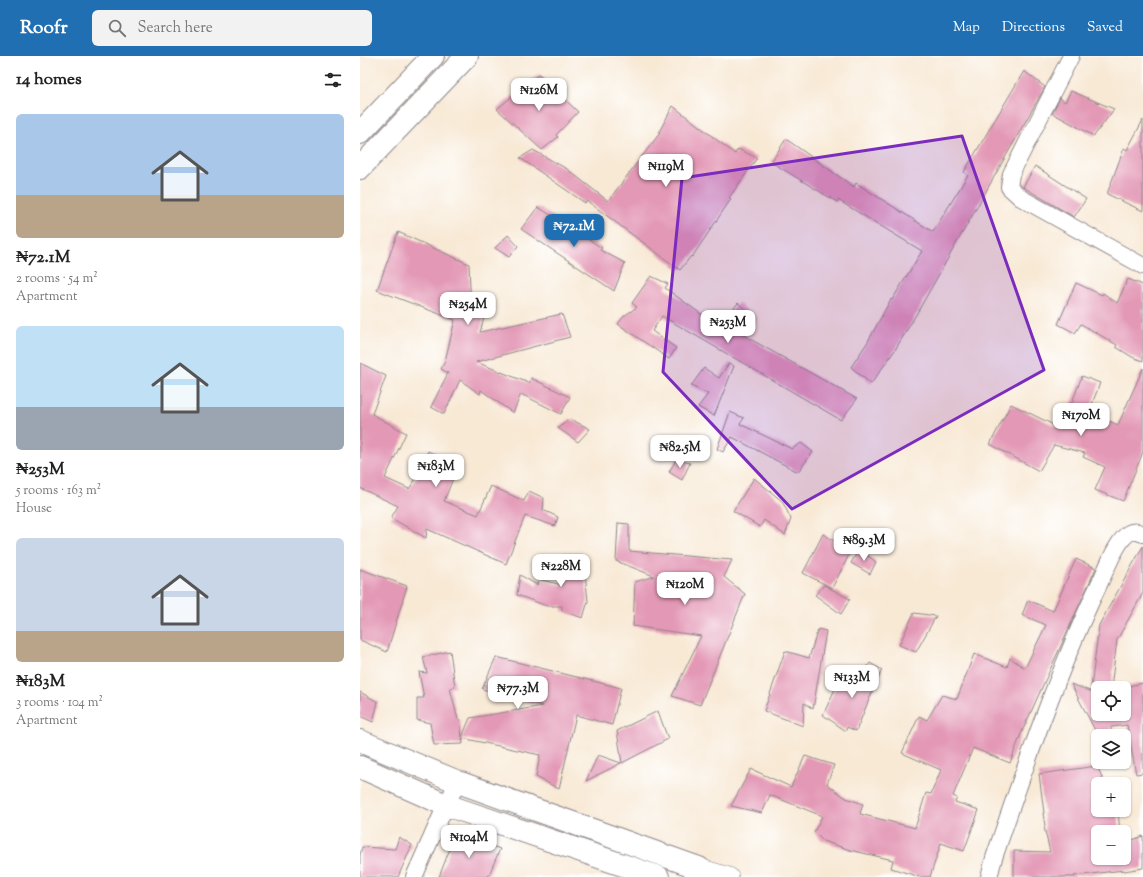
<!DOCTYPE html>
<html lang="en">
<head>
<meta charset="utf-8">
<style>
  :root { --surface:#fff; --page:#f2f2f2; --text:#222; --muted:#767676; --accent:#1f6fb2 }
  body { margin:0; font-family:"Sorts Mill Goudy",serif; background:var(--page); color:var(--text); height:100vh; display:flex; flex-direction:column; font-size:15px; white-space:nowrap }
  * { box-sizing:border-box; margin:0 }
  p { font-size:13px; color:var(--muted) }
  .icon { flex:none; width:22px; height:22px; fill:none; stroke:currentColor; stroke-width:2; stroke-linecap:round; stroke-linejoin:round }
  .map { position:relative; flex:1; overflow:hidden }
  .drawer { display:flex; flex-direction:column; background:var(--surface); width:360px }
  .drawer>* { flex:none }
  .buttons { position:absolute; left:731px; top:625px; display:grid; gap:8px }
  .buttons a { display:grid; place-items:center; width:40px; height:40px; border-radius:6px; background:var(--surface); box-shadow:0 1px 3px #0004; font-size:20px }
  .price { position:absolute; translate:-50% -34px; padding:0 9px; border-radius:8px; background:#fff; color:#222; font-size:13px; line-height:26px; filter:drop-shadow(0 1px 2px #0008) }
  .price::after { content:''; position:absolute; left:50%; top:24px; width:12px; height:9px; margin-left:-6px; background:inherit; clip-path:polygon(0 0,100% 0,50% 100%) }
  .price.current { background:var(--accent); color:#fff }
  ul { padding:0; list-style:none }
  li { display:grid; align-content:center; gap:8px; height:212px; padding:0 16px }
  li span { display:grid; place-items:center; height:124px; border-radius:6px; color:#555 }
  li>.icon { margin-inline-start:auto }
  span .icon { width:72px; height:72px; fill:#fffc; stroke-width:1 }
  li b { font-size:17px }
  h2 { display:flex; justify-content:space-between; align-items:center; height:48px; padding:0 16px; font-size:17px }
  header { display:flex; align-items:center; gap:24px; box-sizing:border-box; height:56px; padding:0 20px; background:var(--accent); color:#fff }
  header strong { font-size:19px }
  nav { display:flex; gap:22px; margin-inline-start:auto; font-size:14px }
  .search { width:280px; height:36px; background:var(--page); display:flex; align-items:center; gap:10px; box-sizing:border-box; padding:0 14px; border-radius:6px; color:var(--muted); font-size:15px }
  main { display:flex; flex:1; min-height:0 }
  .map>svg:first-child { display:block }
  .building { fill:#e398b5 }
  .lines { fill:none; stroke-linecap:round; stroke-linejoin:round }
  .minor-casing { stroke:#8d8688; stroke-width:18 }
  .tertiary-casing { stroke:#8d8688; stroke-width:20 }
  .primary-casing { stroke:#8d8688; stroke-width:24 }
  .minor { stroke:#fff; stroke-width:16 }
  .tertiary { stroke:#fff; stroke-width:19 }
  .primary { stroke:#fff; stroke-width:22 }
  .marked { fill:#7b2cbf; fill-opacity:0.2; stroke:#7b2cbf; stroke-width:3; stroke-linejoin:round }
</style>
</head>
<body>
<header>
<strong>Roofr</strong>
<div class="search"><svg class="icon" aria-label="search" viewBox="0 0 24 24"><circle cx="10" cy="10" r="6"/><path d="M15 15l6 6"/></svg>Search here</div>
<nav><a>Map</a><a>Directions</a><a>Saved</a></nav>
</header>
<main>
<section class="drawer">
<h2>14 homes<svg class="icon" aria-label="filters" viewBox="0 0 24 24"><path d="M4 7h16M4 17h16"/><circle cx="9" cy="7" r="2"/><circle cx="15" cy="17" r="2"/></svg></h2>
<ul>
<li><span style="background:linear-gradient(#a9c7e8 65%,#b9a48a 0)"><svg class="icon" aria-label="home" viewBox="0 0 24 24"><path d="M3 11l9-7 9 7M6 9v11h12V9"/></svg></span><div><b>₦72.1M</b><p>2 rooms · 54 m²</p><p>Apartment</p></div></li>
<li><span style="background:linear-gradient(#bfe0f5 65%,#9aa5b1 0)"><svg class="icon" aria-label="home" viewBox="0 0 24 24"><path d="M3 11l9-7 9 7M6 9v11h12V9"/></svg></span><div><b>₦253M</b><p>5 rooms · 163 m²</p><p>House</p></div></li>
<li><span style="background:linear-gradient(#c9d6e8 75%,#b9a48a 0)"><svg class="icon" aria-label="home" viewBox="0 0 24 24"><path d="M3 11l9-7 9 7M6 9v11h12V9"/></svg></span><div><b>₦183M</b><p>3 rooms · 104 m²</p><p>Apartment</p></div></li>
</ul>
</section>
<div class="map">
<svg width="783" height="821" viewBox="0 0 783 821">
  <rect width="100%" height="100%" fill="#fff"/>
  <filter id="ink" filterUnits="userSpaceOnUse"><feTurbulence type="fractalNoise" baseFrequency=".025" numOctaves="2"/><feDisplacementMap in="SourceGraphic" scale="8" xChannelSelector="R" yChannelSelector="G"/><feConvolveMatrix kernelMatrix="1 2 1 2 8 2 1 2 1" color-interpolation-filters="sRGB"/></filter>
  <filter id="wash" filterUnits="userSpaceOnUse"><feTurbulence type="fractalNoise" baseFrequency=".012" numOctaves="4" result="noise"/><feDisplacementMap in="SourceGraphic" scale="16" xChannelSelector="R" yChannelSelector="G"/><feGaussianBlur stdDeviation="0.9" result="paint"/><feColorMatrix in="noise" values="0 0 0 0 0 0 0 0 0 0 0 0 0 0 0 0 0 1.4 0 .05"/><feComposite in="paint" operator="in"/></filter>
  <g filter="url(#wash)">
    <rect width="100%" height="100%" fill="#f8e9d5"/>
    <g id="blocks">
      <g class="building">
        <polygon points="664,15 685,31 557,257 535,294 511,328 491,311 507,287 531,243 532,244 562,195 478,144 477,146 411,106 426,83 494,131 496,127 573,176 608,119 604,116"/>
        <polygon points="179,18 218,56 196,79 198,81 182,94 137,53"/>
        <polygon points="711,35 754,53 734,80 692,57 700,42 705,46"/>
        <polygon points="313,50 375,98 378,93 397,102 369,142 371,143 332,201 331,200 320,214 227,145 225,147 160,102 173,94 207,113 248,145 300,77 299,76"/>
        <polygon points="783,64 783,155 747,138 764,92 767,94"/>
        <polygon points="675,110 726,143 714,161 663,131"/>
        <polygon points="178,151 242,192 240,194 265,207 254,235 161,173"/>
        <polygon points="38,176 109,208 111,256 124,262 120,276 202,258 210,281 116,306 169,327 171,322 210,341 201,358 161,338 153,357 121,334 120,338 100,324 84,358 71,351 88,317 81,313 85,305 95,264 17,234"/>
        <polygon points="148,179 158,190 149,201 135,192"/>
        <polygon points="291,220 308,228 305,232 359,271 378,247 396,262 383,279 497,343 481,364 302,260 292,275 316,292 309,303 258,268 264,260 277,251 272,247"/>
        <polygon points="768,223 783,229 783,305 772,301 756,291 757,289 721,268 715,277 698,268 716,227 742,239 743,237 757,247"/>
        <polygon points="0,307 26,320 12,358 46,377 25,422 49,433 58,420 68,395 98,410 84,445 118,459 131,430 164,445 169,435 184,442 183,454 198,461 195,470 165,460 146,508 67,473 66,482 31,462 38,450 0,432"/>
        <polygon points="369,307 374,310 354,360 338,351 348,338 331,330 344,312 359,322"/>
        <polygon points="783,312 783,396 763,445 735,434 745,411 723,401 725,397 694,389 679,415 630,388 651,348 702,373 722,320 740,327 729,356 758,369"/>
        <polygon points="370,356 384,362 380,368 432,393 441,387 453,396 438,416 372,381 363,396 357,393"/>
        <polygon points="210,363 230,373 218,386 198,372"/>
        <polygon points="316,404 330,407 322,424 309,416"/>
        <polygon points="394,422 422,445 431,463 425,479 404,464 400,471 373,455"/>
        <polygon points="258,467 269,468 269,495 372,504 364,521 385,538 340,649 312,640 341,580 273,570 275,526 294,520 256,505"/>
        <polygon points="463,478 491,495 472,532 443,517"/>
        <polygon points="783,490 783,537 757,584 751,632 731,632 739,569"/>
        <polygon points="499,493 516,506 510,518 491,507"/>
        <polygon points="202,499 223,499 228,545 223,562 202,555 202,550 187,550 157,539 160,519 177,529 178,523 202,529"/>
        <polygon points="716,503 736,512 661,678 650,707 613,692 593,740 597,742 595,746 619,754 604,795 581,787 570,821 560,821 531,812 533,804 490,794 463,785 454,776 462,760 410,739 402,757 371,750 391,713 431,731 445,700 474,709 467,728 486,742 503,748 500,758 555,772 566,737 571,738 581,714 542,697 559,660 567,664 582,639 597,643 614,598 647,611 650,602 665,612 686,569 662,559 668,544 693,555"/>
        <polygon points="0,513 47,530 27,596 0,584"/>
        <polygon points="464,529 490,543 481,558 455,539"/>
        <polygon points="554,557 576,560 556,596 539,589"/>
        <polygon points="458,573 466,575 453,653 444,647 443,670 404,655 425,595 449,602"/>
        <polygon points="90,595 95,631 90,632 98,664 100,663 102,681 110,662 183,650 122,633 136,601 261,632 252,669 216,659 199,733 176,721 180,699 102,682 103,688 74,689 70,667 57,664 57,642 64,642 59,616 67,617 63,601"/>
        <polygon points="510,607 522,614 515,629 496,675 487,671 486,675 463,659 481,620 498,625"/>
        <polygon points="783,627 783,717 776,718 767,669 751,671 751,680 738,680 711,628 738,638 738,658 764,658 764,631"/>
        <polygon points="0,636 18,646 13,666 0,660"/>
        <polygon points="298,655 308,683 262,707 257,675"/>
        <polygon points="238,699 261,707 226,725"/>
        <polygon points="737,710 745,728 738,728 738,757 758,755 760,776 738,776 738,802 764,802 764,787 783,780 783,812 764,815 764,814 714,820 715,821 654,821 654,795 690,796 684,771 685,770 683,757 684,757 679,718"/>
        <polygon points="96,777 140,793 128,821 79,821"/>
        <polygon points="39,781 52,789 38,821 0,821 0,799 2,791 35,793"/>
      </g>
    </g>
  </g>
  <g filter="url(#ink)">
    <use href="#blocks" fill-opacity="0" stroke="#8d8688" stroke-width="1"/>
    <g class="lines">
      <g class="minor-casing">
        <g id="minor">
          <polyline points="711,0 651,118 649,131 661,142 783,210"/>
          <polyline points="54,821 86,749 98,726"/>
          <path d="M 629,821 L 634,802 C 666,708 698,614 741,524 C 747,512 757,484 769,477 C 774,474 778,476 783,478"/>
        </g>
      </g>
      <g class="tertiary-casing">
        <polyline id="tertiary" points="339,812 369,821"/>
      </g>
      <g class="primary-casing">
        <g id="primary">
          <polyline points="0,77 73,0"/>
          <polyline points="0,112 107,0"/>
          <polyline points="0,685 98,726 339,812 335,821"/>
          <polyline points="0,711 86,749 298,821"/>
        </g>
      </g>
      <use href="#minor" class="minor"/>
      <use href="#tertiary" class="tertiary"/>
      <use href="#primary" class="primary"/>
    </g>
  </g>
  <path class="marked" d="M 602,80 L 684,314 L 432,453 L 303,316 L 322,122 Z"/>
</svg>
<div class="buttons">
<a><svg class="icon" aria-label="locate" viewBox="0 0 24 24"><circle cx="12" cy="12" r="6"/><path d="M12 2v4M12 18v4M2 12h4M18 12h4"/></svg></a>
<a><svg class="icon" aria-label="layers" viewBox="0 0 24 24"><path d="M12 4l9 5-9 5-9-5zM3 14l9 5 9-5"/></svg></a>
<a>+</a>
<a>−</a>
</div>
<b class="price" style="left:179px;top:56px">₦126M</b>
<b class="price" style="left:306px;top:132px">₦119M</b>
<b class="price current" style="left:214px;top:192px">₦72.1M</b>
<b class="price" style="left:108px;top:270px">₦254M</b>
<b class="price" style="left:368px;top:288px">₦253M</b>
<b class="price" style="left:721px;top:381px">₦170M</b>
<b class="price" style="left:320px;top:413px">₦82.5M</b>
<b class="price" style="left:76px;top:432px">₦183M</b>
<b class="price" style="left:504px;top:506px">₦89.3M</b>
<b class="price" style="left:201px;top:532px">₦228M</b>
<b class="price" style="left:325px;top:550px">₦120M</b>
<b class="price" style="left:492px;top:643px">₦133M</b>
<b class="price" style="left:158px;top:654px">₦77.3M</b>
<b class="price" style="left:109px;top:803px">₦104M</b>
</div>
</main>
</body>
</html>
